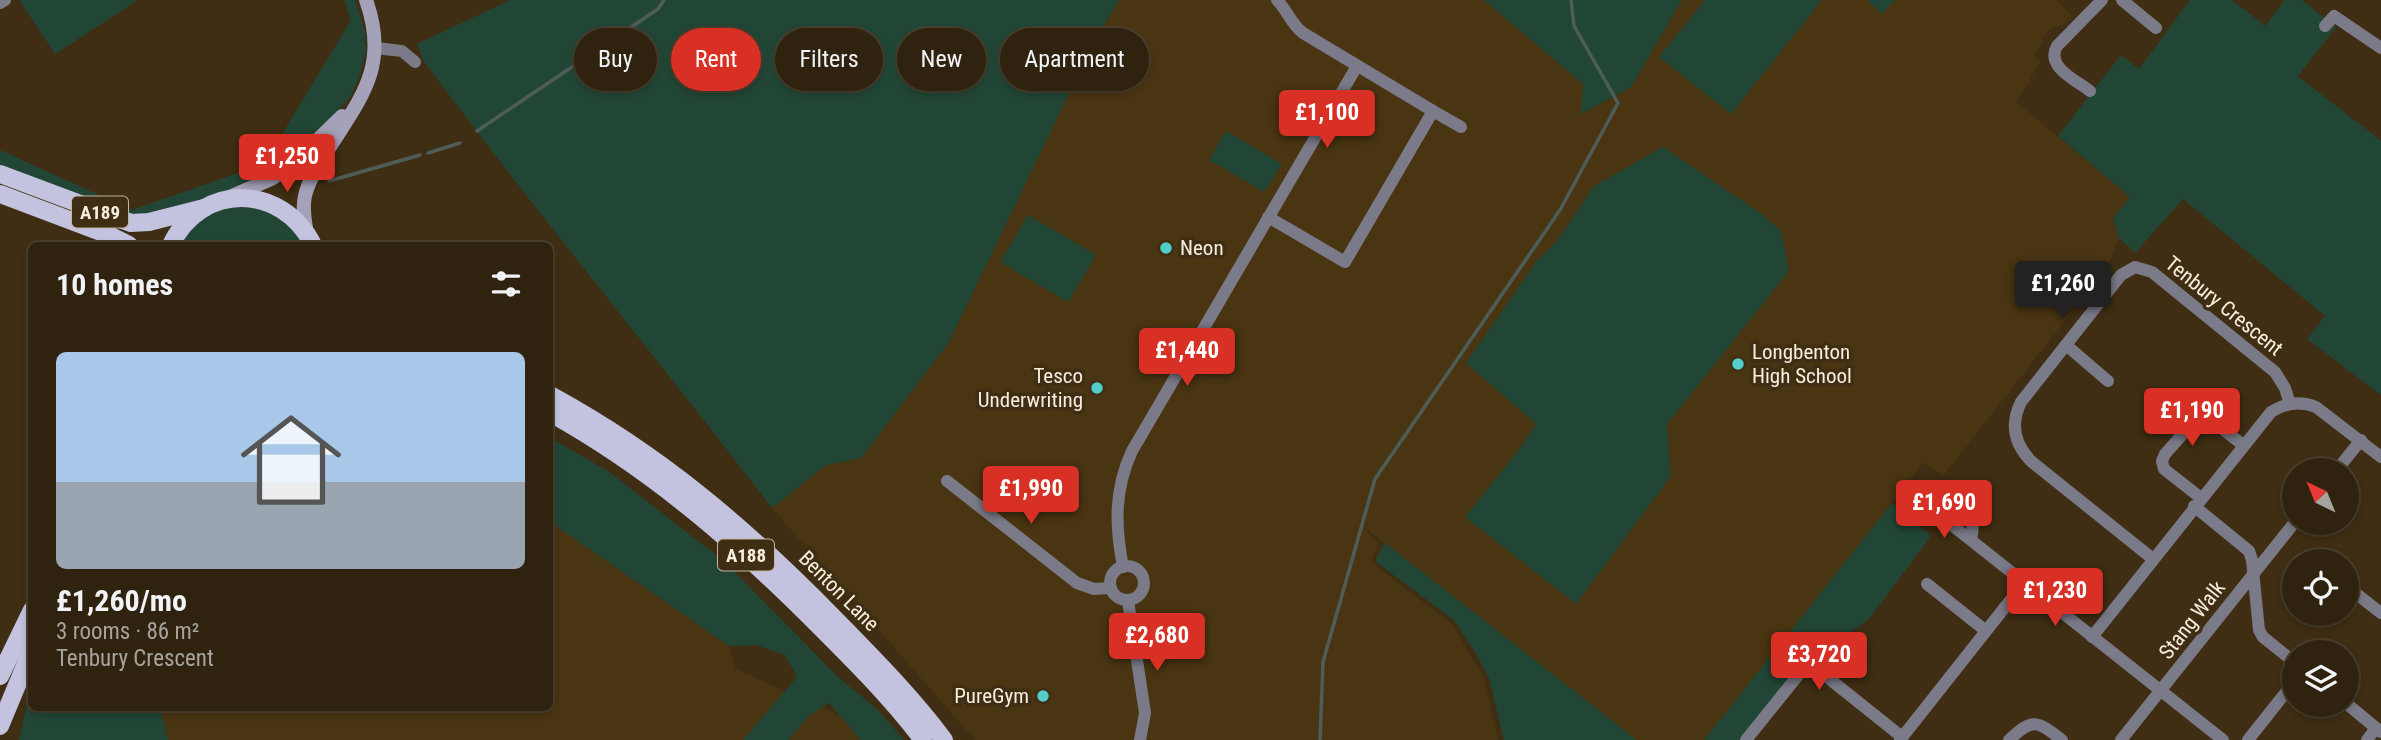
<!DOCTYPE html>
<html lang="en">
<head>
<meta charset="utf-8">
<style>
  :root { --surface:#2f220e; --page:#372a17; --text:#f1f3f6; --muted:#a7a49e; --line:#4a3f2e; --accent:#d93025 }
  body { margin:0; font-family:"Roboto Condensed",sans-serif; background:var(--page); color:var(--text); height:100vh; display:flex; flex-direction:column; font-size:26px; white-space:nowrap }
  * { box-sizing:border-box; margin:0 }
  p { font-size:23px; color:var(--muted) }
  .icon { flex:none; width:38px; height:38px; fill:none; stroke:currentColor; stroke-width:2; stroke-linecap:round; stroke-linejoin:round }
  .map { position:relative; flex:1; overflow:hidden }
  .drawer { position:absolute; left:28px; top:242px; width:525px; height:469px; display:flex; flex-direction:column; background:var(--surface); border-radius:10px; box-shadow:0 4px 10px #0003,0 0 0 2px var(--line) }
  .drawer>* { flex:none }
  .top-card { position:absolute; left:574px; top:28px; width:665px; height:63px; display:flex; gap:14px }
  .needle { width:46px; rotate:317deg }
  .tools { position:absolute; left:2282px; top:458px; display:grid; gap:14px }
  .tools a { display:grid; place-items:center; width:77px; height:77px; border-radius:50%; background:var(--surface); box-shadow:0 4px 10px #0003,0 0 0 2px var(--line); font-size:35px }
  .price { position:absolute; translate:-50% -60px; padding:0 16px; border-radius:7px; background:var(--accent); color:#fff; font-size:23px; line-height:46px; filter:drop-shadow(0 2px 4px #0008) }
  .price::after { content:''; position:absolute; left:50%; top:42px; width:21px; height:16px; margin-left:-10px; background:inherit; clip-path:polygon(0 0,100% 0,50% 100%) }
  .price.on { background:#222; color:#fff }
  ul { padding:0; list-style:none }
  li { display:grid; align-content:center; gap:14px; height:371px; padding:0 28px }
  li+li { border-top:2px solid var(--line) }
  li span { display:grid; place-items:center; height:217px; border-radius:10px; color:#555 }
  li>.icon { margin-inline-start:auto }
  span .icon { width:126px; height:126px; fill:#fffc; stroke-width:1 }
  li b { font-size:30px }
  h2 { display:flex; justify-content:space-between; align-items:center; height:84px; padding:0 28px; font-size:30px }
  .tag { padding:0 24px; border-radius:32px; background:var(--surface); box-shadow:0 4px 10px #0003,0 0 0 2px var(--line); font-size:24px; line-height:63px }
  .tag.on { background:var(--accent); color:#fff }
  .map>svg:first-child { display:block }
  .built { fill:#4a3512 }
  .green { fill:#224635 }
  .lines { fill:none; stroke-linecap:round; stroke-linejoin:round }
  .stream { stroke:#4e5d58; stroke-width:3.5 }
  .street { stroke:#7a7a88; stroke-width:12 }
  .secondary { stroke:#a3a2b9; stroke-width:14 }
  .primary { stroke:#c3c2df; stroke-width:18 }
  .poi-dot { fill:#53cdc9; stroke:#3f2e13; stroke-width:2.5 }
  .labels { text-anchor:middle; stroke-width:7; stroke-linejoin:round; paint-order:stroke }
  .shield { fill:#3f2e13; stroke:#c1b4a1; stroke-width:2 }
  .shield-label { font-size:19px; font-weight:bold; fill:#f9eede }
  .poi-label { font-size:21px; fill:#f9eede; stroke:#3f2e13; text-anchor:start }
  .street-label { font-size:21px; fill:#f9eede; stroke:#3f2e13 }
</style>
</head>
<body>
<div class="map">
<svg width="2381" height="740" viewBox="0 0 2381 740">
  <rect width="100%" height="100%" fill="#3f2e13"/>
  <g class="built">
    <polygon points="1119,0 1484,0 1583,84 1582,114 1631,87 1682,0 2057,0 2073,16 2064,25 2054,27 2043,37 2042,44 2033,54 2040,63 2016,102 2130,197 2113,218 2119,238 2108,266 1943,476 1924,462 1704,740 1637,740 1362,526 1378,543 1371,562 1453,625 1484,679 1498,740 975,740 772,508 826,465 861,458"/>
    <polygon points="550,522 729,646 736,669 895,740 168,740 162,716 162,707 550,707"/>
  </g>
  <g class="green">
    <polygon points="19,0 138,0 55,54"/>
    <polygon points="344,0 355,0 365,30 366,52 359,78 351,96 337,112 272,172 255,182 160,215 127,218 0,165 0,150 132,210 264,164 351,20"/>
    <path d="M 510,0 L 1119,0 L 1092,46 L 948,344 L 861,458 L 826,465 L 772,508 C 657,358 536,212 423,60 L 417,44 Z"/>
    <polygon points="1484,0 1682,0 1631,87 1581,114 1583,84"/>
    <polygon points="1705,0 1822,0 1731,114 1659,57"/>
    <polygon points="1867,0 1895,0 1882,14"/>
    <polygon points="2190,0 2232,0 2265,26 2285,0 2302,0 2336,27 2298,76 2381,141 2381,395 2307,339 2325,316 2183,199 2135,253 2119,238 2113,218 2130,197 2058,136 2121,55 2139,69"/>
    <polygon points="1226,131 1282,164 1264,192 1209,160"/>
    <polygon points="1663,147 1763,215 1781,231 1789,271 1667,424 1671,476 1576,604 1465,517 1518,451 1536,424 1466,363 1536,262 1557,241 1594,186"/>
    <path d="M 232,206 C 270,209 282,213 305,245 L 178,245 L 203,217 Z"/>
    <polygon points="1028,215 1096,255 1068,302 1000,262"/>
    <polygon points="550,438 608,471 724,561 838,677 877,709 904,740 861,740 829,703 809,716 788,740 743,740 797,677 785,655 756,645 729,646 550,522"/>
    <polygon points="1892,503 1931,536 1869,619 1811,662 1742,740 1704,740"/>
    <polygon points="1385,543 1637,740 1504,740 1489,678 1475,652 1454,620 1375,561"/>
    <polygon points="31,686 32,707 162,707 162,716 168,740 19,740"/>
  </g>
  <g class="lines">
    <g class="stream">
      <polyline points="477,131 658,9 664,0"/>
      <polyline points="428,153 460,143"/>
      <polyline points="329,181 420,155"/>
      <polyline points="1320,740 1323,662 1375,479 1560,210 1618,103 1574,26 1571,0"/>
    </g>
    <g class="street">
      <polyline points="2122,0 2156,28"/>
      <polyline points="0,3 5,0"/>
      <polyline points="2325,26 2334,16 2381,48"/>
      <polyline points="376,48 402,51 415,62"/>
      <path d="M 2090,91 C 2076,80 2045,67 2057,46 L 2102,0"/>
      <polyline points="1433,111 1461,127"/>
      <path d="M 1268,217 L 1345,262 L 1433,111 L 1303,33 C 1291,24 1287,10 1277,0"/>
      <polyline points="2066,345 2108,381"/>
      <polyline points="2336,471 2361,440"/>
      <polyline points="947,481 1077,583 1094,589 1111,588"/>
      <polyline points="2201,498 2164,469 2162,461 2165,454 2198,417 2210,419 2243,445"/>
      <polyline points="1924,503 2223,740"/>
      <polyline points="2194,506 2249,551 2252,560 2259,630 2263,637 2294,662"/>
      <path d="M 1938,514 C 1960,482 1978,514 1971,539"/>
      <path d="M 2153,559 L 2032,462 C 2014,444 2010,424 2021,402 L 2121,275 L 2135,267 L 2152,272 L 2275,372 L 2285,388 L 2290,404"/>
      <circle cx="1127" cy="583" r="17"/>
      <path d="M 1123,567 C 1115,526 1114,490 1132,451 L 1357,66"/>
      <polyline points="1927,584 1986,631"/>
      <polyline points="2358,595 2381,613"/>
      <polyline points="1128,601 1145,713 1140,740"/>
      <path d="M 2092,637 L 2271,412 C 2285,403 2301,401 2316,407 L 2381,457"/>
      <polyline points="2347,704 2381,732"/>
      <polyline points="1746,740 1804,668 1809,665 1817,669 1902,737"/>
      <polyline points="1900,740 2024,583"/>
      <path d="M 2009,740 C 2033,717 2037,721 2062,740"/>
      <polyline points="2121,740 2294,523"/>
      <polyline points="2248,740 2294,682"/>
      <polyline points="2367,740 2376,728"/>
    </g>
    <g class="secondary">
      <polyline points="230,197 273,178 303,154 342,116"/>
      <path d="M 307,234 C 305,221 302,209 305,196 C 308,181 318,166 326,153 C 360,99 390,67 366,0"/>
    </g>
    <g class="primary">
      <polyline points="0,174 131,223 149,222 204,208"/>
      <polyline points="0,194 109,235 129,245"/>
      <path d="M 171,245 C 201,182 282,183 313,245"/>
      <path d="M 550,395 C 662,456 748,530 837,621 C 874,659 912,697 944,740"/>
      <path d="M 550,413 C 653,470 740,546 823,630 C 858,665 893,700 923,740"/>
      <polyline points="0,676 32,610"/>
      <polyline points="0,726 32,649"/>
    </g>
  </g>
  <g class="poi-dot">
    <circle cx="1166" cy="248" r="7"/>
    <circle cx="1738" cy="364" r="7"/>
    <circle cx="1097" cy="388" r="7"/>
    <circle cx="1043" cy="696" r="7"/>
  </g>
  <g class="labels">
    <g class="shield">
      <rect x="72" y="196.5" width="56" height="31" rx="5"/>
      <rect x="718" y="539.5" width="56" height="31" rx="5"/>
    </g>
    <g class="shield-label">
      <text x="100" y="219">A189</text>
      <text x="746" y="562">A188</text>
    </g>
    <g class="poi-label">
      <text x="1180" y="255">Neon</text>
      <text x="1752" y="359">Longbenton<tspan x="1752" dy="24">High School</tspan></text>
      <text x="1083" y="383" text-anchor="end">Tesco<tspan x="1083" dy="24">Underwriting</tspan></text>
      <text x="1029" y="703" text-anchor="end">PureGym</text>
    </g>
    <g class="street-label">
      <text transform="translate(2224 306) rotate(39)" y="7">Tenbury Crescent</text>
      <text transform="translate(839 591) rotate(45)" y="7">Benton Lane</text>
      <text transform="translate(2192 620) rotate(-52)" y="7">Stang Walk</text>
    </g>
  </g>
</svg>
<div class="tools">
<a><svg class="needle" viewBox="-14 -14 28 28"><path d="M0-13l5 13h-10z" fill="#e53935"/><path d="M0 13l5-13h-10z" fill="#a7a49e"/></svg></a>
<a><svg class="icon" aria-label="locate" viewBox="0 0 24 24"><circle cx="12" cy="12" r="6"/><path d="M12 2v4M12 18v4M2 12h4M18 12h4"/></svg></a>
<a><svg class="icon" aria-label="layers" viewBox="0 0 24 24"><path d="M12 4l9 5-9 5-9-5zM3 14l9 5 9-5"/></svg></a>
</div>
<b class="price" style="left:1327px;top:150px">£1,100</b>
<b class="price" style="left:287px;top:194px">£1,250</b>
<b class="price on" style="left:2063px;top:321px">£1,260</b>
<b class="price" style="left:1187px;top:388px">£1,440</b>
<b class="price" style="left:2192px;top:448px">£1,190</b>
<b class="price" style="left:1031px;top:526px">£1,990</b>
<b class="price" style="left:1944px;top:540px">£1,690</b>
<b class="price" style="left:2055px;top:628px">£1,230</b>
<b class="price" style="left:1157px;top:673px">£2,680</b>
<b class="price" style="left:1819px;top:692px">£3,720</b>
<div class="top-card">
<a class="tag">Buy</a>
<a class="tag on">Rent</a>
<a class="tag">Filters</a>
<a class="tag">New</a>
<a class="tag">Apartment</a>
</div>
<section class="drawer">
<h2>10 homes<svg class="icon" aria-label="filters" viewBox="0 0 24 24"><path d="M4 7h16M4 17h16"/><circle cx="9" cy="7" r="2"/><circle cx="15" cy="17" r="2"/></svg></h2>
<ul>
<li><span style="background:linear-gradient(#a9c7e8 60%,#9aa5b1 0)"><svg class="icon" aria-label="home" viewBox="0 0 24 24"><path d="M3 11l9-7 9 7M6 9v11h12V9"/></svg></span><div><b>£1,260/mo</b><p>3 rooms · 86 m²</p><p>Tenbury Crescent</p></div></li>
</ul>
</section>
</div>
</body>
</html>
